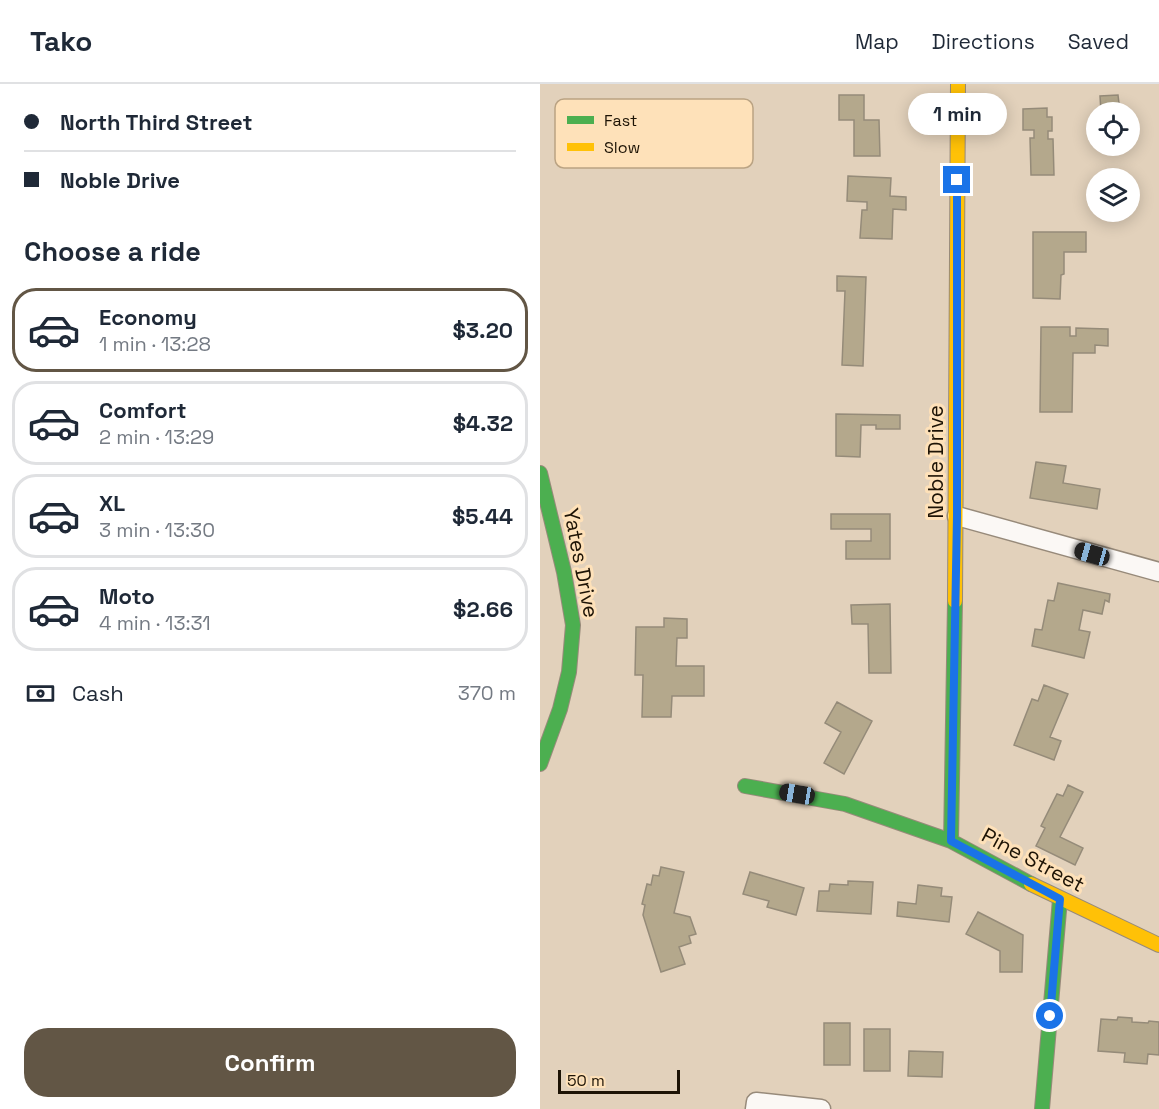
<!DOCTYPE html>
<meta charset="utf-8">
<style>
:root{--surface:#fff;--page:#f2f2f3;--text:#1f2937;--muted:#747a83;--line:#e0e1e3;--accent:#625645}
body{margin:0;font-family:"Space Grotesk",sans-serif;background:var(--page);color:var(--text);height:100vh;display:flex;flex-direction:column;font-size:22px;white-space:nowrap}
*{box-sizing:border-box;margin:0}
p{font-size:20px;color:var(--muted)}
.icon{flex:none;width:33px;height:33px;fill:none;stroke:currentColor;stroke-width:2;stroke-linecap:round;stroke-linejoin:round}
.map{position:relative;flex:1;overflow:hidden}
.side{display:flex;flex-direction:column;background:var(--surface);width:540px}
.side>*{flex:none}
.top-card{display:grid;align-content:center;height:132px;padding:0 24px;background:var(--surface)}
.fabs{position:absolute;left:546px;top:18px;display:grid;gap:12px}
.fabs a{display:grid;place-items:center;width:54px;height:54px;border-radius:50%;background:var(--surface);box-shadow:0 3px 15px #0003;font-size:30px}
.scale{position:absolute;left:18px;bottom:15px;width:122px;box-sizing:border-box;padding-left:6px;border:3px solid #1d1305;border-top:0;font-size:16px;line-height:21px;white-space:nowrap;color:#1d1305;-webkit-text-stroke:4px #fee1b9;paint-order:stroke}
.end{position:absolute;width:27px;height:27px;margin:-14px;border:8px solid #1a73e8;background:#fff;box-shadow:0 0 0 3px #fff}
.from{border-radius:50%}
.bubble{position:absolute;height:42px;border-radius:21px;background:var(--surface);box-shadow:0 3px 15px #0003;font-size:20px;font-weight:700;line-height:42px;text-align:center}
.car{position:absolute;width:18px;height:36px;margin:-18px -9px;border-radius:8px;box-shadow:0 0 4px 2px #0007;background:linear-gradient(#222 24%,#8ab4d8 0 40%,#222 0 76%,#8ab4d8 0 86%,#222 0)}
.top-card b{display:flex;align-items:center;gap:21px;height:57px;font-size:22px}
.top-card b+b{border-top:2px solid var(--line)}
.top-card i{width:15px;height:15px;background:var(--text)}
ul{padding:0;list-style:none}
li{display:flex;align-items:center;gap:18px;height:84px;margin:0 12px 9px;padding:0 12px;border:3px solid var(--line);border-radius:24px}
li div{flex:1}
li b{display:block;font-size:22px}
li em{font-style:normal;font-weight:700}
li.on{border-color:var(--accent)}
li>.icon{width:54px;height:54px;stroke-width:1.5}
h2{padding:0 24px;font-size:27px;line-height:72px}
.pay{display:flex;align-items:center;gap:15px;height:66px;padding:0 24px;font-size:22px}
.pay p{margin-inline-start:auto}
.button{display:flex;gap:12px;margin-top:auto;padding:12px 24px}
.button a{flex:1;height:69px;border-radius:24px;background:var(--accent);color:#fff;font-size:24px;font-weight:700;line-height:69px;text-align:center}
header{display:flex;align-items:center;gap:36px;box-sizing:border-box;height:84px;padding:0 30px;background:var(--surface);border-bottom:2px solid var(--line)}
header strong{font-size:28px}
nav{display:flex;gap:33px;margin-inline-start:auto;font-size:21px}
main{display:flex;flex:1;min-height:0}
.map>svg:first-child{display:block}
</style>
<header>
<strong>Tako</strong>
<nav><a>Map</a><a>Directions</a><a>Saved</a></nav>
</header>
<main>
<section class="side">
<div class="top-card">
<b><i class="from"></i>North Third Street</b>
<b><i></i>Noble Drive</b>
</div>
<h2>Choose a ride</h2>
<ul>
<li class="on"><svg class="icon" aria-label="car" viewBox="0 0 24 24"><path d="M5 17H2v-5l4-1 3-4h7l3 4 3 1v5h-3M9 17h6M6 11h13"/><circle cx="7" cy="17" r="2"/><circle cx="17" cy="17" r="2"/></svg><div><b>Economy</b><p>1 min · 13:28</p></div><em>$3.20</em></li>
<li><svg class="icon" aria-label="car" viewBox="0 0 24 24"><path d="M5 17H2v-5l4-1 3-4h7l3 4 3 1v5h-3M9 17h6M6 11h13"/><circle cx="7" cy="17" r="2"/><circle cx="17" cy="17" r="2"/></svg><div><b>Comfort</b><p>2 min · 13:29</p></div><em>$4.32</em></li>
<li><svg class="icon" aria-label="car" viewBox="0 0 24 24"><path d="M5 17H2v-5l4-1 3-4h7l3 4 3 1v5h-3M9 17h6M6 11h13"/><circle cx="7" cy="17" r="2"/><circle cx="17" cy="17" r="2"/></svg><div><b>XL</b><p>3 min · 13:30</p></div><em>$5.44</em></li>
<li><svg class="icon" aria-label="car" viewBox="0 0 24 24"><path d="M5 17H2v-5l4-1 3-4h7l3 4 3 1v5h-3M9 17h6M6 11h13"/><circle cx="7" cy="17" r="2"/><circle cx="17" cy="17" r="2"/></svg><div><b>Moto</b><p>4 min · 13:31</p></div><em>$2.66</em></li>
</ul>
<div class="pay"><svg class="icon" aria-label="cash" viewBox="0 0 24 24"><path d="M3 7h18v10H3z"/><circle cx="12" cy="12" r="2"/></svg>Cash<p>370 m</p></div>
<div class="button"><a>Confirm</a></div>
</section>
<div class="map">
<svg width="619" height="1025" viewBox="0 0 619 1025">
<rect width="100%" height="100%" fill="#e2d1bb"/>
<path fill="#b4a88c" stroke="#958b79" stroke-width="1.5" d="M299,11h25v25h15l1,36h-26v-36h-15z
M578,11l2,17h-19l-1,-16z
M507,24v9h5v14h-4v8h5l1,36h-23l-1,-37h4v-8h-11v-21z
M308,92l43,2 -1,18 16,1v13l-13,-1 -1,30 -32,-1 2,-28h5v-8l-20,-1z
M493,148h53v20h-22v22l-3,1 -1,24 -27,-1z
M297,192l29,1 -3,89 -21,-1 3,-74h-8z
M501,243h29v9h6v-8l32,1v17l-13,-1v8h-22l-1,59h-32z
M296,330l64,1v14h-24v-4h-15l-1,32 -24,-1z
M496,378l30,4 -3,17 37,6 -3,20 -67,-11z
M291,430h59v45h-44v-18h25v-12h-40z
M518,499l52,11 -1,8 -4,-2 -3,14 -19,-4 -4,20 11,2 -6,26 -52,-12 3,-17 7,1 6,-30 6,1z
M350,520l1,69h-22l-1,-49h-16l-1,-19z
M124,534l23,1v19h-10l-1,28h28v30h-32l-1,21h-29l1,-42h-8l1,-48h28z
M504,601l24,9 -18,43 11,4 -7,19 -40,-15 18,-46 6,2z
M297,618l35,19 -28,53 -20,-11 17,-31 -16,-9z
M528,701l15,7 -23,45 23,11 -8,17 -39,-19 9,-18 -4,-2 16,-32 6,2z
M121,783l23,5 -10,41 16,4 6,17 -7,2 2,7 -12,4 6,17 -24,8 -18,-57 2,-10 -3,-1 5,-20 4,1 2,-10 6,1z
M210,788l54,16 -8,27 -29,-8 2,-6 -26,-7z
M308,797l25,1 -2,32 -54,-3 2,-20h10l1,-7 18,1z
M378,801l24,3 -1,8 11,1 -3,25 -52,-6 1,-14 18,2z
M438,828l45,23 -1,37h-22v-21l-34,-17z
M578,933l14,1v4l16,1 1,-2 10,1v33l-11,-1 -1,10 -23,-2 1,-9 -27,-2 3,-32 16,1z
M284,939h26v42h-26z
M324,945h26v42h-26z
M369,967l34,1 -1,25 -34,-1z"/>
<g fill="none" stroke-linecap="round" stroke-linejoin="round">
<defs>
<path id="street" d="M417,432l202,56
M215,1025l1,-7 65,7"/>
<path id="fast" d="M0,389l24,99 9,53 -4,47 -9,37 -20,55
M205,702l100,18 106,37 80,43
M411,757l4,-240
M502,1025l18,-210"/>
<path id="slow" d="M415,517l3,-517
M491,800l128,61"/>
</defs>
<use href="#street" stroke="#978a7a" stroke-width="21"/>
<use href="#fast" stroke="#978a7a" stroke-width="16"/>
<use href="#slow" stroke="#978a7a" stroke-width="16"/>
<use href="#street" stroke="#fbf8f5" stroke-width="18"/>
<use href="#fast" stroke="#4caf50" stroke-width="14"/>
<use href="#slow" stroke="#ffc107" stroke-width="14"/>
</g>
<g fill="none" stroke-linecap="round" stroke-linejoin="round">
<path stroke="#1a73e8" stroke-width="8" d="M417,96v336l-6,325 109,58 -10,117"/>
</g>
<g text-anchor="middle" stroke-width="6" stroke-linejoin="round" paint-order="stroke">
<g font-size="21" fill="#1d1305" stroke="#fee1b9">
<text transform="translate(396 378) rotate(-90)" y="7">Noble Drive</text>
<text transform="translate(41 479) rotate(79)" y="7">Yates Drive</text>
<text transform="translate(493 776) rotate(28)" y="7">Pine Street</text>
</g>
</g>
<rect x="15" y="15" width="198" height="69" rx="9" fill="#fee1b9" stroke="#baa383" stroke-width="1.5"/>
<rect x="27" y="32" width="27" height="8" fill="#4caf50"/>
<rect x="27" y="59" width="27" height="8" fill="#ffc107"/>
<g font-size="16" fill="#1d1305">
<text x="64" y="42">Fast</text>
<text x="64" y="69">Slow</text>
</g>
</svg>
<div class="fabs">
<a><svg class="icon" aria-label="locate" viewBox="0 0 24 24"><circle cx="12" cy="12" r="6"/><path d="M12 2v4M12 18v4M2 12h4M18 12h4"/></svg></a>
<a><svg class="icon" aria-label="layers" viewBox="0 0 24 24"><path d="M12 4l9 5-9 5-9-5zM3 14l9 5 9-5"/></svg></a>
</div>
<div class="scale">50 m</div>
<i class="end from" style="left:510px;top:932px"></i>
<i class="end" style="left:417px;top:96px"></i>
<div class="bubble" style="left:368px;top:9px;width:99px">1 min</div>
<i class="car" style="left:552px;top:470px;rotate:286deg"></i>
<i class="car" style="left:257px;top:710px;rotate:279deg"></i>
</div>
</main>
